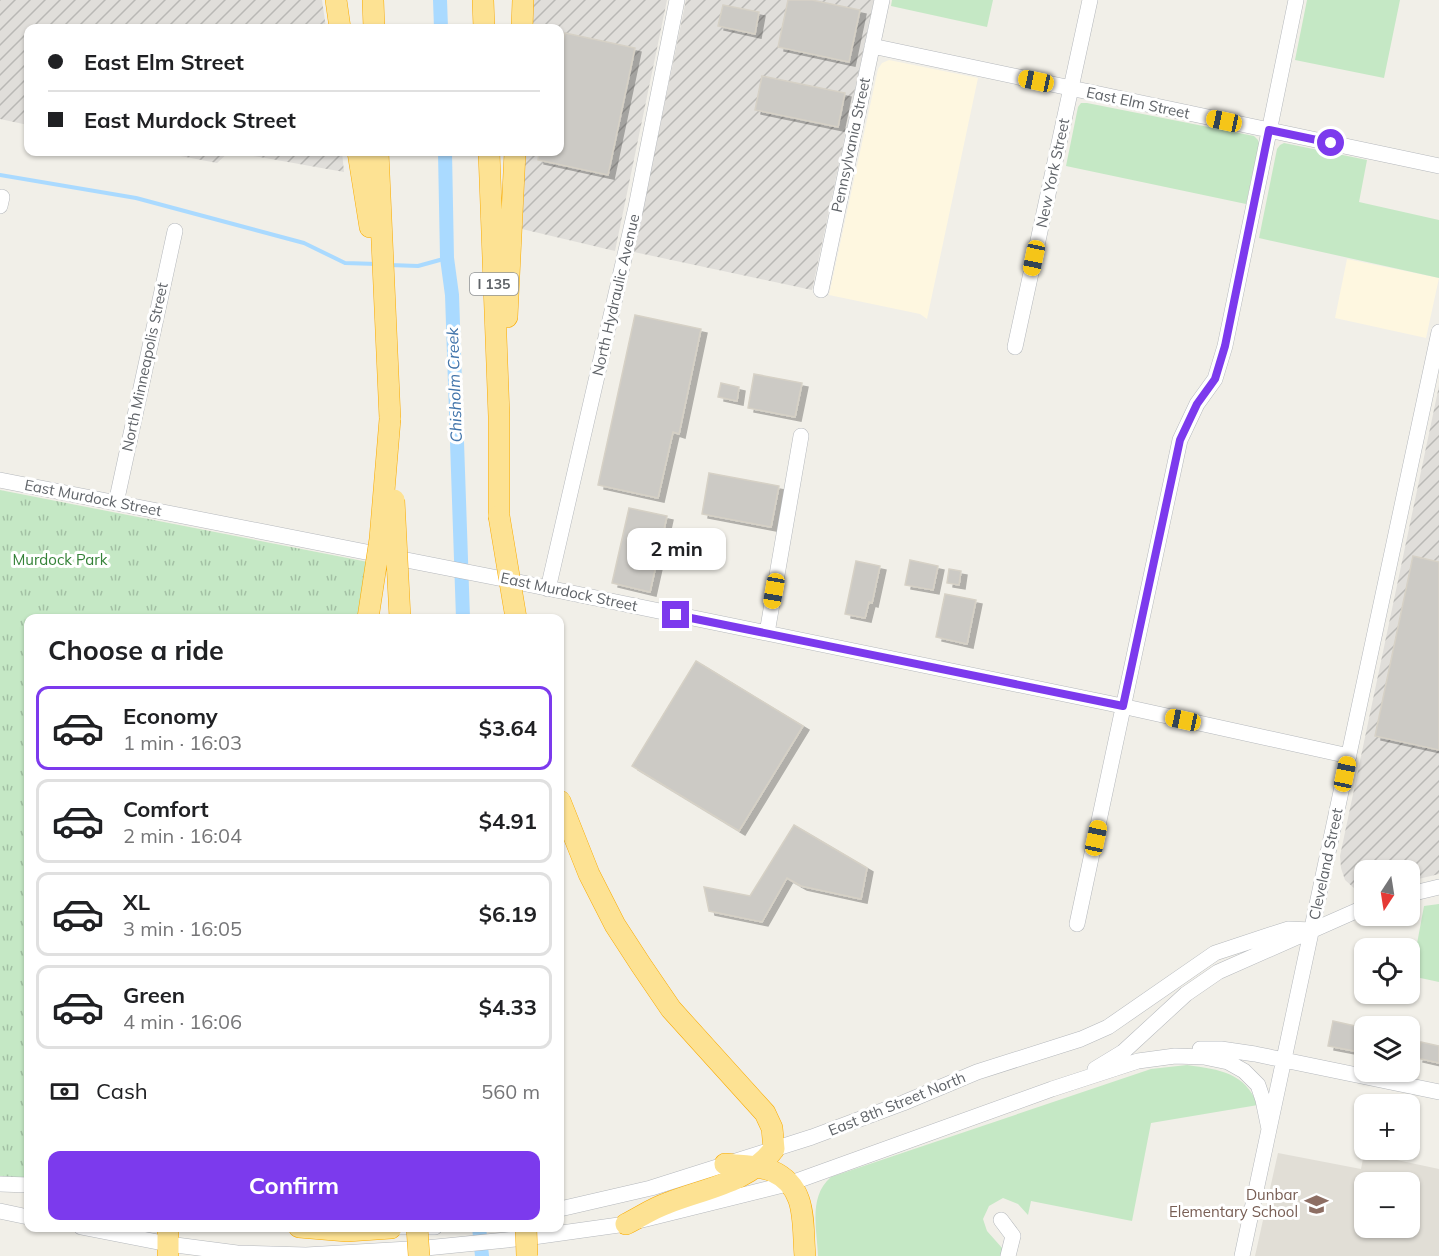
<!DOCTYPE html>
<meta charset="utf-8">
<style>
:root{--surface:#fff;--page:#f2f2f2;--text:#202124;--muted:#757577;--line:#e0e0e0;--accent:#7c3aed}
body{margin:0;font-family:Mulish,sans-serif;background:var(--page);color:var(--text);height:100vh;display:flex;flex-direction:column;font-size:22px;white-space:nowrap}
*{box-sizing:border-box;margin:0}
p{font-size:20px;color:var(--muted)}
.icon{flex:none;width:33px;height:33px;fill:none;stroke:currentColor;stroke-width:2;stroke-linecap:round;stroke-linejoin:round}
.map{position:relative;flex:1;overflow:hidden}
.drawer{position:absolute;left:24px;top:614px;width:540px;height:618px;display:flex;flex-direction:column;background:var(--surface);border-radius:12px;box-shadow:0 2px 4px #0004}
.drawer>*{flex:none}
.top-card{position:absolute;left:24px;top:24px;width:540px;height:132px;border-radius:12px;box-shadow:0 2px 4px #0004;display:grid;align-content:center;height:132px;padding:0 24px;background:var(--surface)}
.needle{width:39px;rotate:192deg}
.buttons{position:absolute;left:1354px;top:860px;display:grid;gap:12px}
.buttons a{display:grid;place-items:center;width:66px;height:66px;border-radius:12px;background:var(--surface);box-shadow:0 2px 4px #0004;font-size:30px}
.end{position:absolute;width:27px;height:27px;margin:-14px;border:8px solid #7c3aed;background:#fff;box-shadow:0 0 0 3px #fff}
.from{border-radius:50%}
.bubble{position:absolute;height:42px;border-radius:12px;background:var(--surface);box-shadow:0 2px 4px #0004;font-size:20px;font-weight:700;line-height:42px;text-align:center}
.car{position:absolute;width:18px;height:36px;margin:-18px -9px;border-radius:8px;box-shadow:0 0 4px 2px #0007;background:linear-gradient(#f5c518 24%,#345 0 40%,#f5c518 0 76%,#345 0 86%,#f5c518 0)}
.top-card b{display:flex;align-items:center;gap:21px;height:57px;font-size:22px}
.top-card b+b{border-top:2px solid var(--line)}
.top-card i{width:15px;height:15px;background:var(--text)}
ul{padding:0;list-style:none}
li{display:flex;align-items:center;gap:18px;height:84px;margin:0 12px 9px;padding:0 12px;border:3px solid var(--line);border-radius:12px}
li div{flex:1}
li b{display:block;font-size:22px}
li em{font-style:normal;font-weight:700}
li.on{border-color:var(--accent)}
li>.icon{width:54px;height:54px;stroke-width:1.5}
h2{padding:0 24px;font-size:27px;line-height:72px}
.pay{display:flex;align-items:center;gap:15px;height:66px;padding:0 24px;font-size:22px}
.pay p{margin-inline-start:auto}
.cta{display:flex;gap:12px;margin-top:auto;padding:12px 24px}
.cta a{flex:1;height:69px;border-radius:12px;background:var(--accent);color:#fff;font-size:24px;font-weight:700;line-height:69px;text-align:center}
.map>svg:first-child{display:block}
</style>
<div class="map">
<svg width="1439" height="1256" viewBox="0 0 1439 1256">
<defs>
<pattern id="industrial-furrows" width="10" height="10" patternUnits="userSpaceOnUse" patternTransform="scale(1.5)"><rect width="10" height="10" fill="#e0deda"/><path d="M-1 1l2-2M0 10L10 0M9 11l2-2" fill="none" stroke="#b9b8b5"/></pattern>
<pattern id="park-tufts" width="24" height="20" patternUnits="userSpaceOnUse" patternTransform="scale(1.5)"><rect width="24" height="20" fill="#c5e8c5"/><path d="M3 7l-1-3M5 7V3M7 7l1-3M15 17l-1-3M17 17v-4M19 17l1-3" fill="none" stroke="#a3c0a4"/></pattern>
<filter id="shadow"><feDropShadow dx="6" dy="4" stdDeviation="0" flood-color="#0004"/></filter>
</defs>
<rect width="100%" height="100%" fill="#f1efe8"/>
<path fill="#fef7e0" d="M889,60l89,18 -51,241 -7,-5 -91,-19 49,-226 4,-6z
M1347,259l92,19 -13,60 -91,-20z"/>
<path fill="url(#industrial-furrows)" d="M0,0h322l4,28h-298v97l-28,-6z
M532,0h135l-52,251 -93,-22 3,-77h35v-124h-29z
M686,0h188l-62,290 -178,-38z
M160,152h69l-12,11z
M231,152h111l2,20z
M1439,386v488l-29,7v-11h-45v22l-10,-3 -10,-9 -4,-12 -1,-12z"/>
<path fill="#e1ded6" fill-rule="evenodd" d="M1278,1153l83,16 3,-16 75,16v87h-184zM1365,1182h45v45h-45z"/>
<path fill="#c5e8c5" d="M892,0h101l-6,27 -96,-21z
M1307,0h93l-16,78 -89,-18z
M1081,103h6l167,33 4,4 1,4 -13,60 -180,-38 12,-59z
M1284,143l83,17 -8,42 80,18v58l-180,-40 18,-89 3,-4z
M1439,904v78l-28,-6 13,-70z
M1187,1065c34,5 57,7 71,40l-107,18 -19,98 -101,-20 -3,14 -10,-11 -15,-6 -14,8 -6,13 4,12 16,18 -2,7h-183c-1,-27 -10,-59 13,-79l320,-108z"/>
<path fill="url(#park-tufts)" d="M0,490l368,72 -7,56h-333v563l-28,-1z"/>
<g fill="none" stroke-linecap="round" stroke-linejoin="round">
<path stroke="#aadaff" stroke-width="4" d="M0,175l136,23 168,45 41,20 32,1
M390,265l28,1 29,-8"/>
<path stroke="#aadaff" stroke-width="14" d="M440,0l1,28
M445,152l2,106 5,37 11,323
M479,1227l3,29"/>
</g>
<path fill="#cccac5" stroke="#d6d1c6" stroke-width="1.5" filter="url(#shadow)" d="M788,0h24l48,10 -11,52 -71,-15z
M723,5l36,7 -4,22 -37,-8z
M565,33l70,15 -27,127 -70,-15 1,-8h21v-95z
M762,76l83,17 -7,34 -83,-17z
M635,315l66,14 -22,105 -6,-2 -15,66 -60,-13z
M754,374l48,9 -7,34 -47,-9z
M721,383l18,4 -2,14 -19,-4z
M709,473l70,13 -8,41 -69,-13z
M629,508l38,8 -17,76 -38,-9z
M1413,556l26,6v188l-64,-14z
M910,560l28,6 -5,24 -28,-5z
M856,561l24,5 -8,37 -3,-1 -4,16 -20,-4z
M949,569l12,2 -2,14 -12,-2z
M945,594l31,6 -9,44 -31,-7z
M696,661l107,65 -64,105 -107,-65z
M794,825l73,43 -6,31 -60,-13 -14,-8 -25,44 -53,-11 -5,-24 46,9z
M1333,1021l32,7v25l-37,-7z
M1421,1042l18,4v17l-22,-5z"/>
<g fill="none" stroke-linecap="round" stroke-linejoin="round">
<defs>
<path id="minor" d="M872,46l567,120
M0,206l2,-9
M821,290l61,-290
M1015,347l75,-347
M0,480l503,99 605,124 241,53
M116,503l59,-272
M548,589l88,-382 41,-207
M767,633l34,-197
M1410,894l29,-7
M1077,924l103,-484 17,-36 18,-25 10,-33 71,-346
M1200,1049h21l34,5 184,38
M1095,1069l28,-17 63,-58 32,-22 147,-65
M0,1184l28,1
M560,1209l91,-21 161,-51 91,-34 74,-31 104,-33 27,-12 107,-74 73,-24 24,1
M0,1211l28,6
M1001,1220l12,16 -5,20
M81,1227l87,17 69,9 69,2 120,-7 100,-10 100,-14 165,-41 261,-94 86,-28 37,-5 29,1 24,5 16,9 14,14 5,15 6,29
M385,1227h50
M1242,1256l197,-924"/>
<path id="highway" d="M336,0l4,28
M373,0l1,28
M483,0l1,28
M522,28l1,-28
M358,152l12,75
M378,152l12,267
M489,152l10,264v100
M507,317l8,-165
M560,801l29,73 26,51 26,40 30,44 94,104 7,15 2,21c-26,34 -68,39 -106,54 -15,5 -28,14 -42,21
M725,1164c15,2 33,1 47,7 36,16 30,52 33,85
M299,1227l48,4 44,-3
M168,1256v-29"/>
</defs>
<use href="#minor" stroke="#b5b8bc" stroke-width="16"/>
<use href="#highway" stroke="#f9ab00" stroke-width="22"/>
<use href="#minor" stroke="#fff" stroke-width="15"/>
<use href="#highway" stroke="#fde293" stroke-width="21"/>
<defs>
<path id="highway-bridge" d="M394,500l6,118
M499,516l17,102
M368,618l12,-79 10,-120
M417,1227l2,29
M526,1227l1,29"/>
</defs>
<use href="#highway-bridge" stroke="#f9ab00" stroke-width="22" stroke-linecap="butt"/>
<use href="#highway-bridge" stroke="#fde293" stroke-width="21"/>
</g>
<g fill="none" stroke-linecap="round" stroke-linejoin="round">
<path stroke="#7c3aed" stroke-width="8" d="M676,615l447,91 57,-266 17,-36 18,-25 10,-33 44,-216 62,13"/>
</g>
<defs>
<symbol id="school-bare" viewBox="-9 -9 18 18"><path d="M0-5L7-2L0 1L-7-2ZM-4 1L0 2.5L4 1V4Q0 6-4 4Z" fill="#8d6e63" stroke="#fff" stroke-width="2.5" paint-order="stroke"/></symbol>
</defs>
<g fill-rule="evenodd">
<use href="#school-bare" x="1300" y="1188" width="33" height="33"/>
</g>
<g text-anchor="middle" stroke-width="6" stroke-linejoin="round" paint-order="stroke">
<rect fill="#fff" stroke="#8f9295" stroke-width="1.5" x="470" y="273" width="48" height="22" rx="4.5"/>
<g font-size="14" font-weight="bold" fill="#5f6368">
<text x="494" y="289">I 135</text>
</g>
<g font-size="15" fill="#5f6368" stroke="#fff">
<text transform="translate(1138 103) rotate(12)" y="5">East Elm Street</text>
<text transform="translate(851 145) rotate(-78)" y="5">Pennsylvania Street</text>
<text transform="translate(1053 173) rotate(-78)" y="5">New York Street</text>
<text transform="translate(616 295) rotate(-77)" y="5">North Hydraulic Avenue</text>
<text transform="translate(145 367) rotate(-78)" y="5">North Minneapolis Street</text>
<text transform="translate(93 498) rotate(11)" y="5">East Murdock Street</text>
<text transform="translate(569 592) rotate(12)" y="5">East Murdock Street</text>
<text transform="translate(1326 864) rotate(-78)" y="5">Cleveland Street</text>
<text transform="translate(897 1104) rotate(-22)" y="5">East 8th Street North</text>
</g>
<g font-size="15" fill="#348238" stroke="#fff">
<text x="60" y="565">Murdock Park</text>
</g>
<g font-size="15" fill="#785e54" stroke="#fff" text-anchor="end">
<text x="1298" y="1200">Dunbar<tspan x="1298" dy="17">Elementary School</tspan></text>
</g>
<g font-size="16" font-style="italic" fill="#4174aa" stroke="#fff">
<text transform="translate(454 385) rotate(-92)" y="6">Chisholm Creek</text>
</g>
</g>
</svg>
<div class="buttons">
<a><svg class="needle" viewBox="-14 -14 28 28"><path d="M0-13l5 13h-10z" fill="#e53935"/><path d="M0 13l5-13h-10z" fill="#757577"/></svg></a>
<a><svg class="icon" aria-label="locate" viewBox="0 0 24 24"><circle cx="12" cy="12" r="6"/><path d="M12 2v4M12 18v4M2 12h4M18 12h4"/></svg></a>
<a><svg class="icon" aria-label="layers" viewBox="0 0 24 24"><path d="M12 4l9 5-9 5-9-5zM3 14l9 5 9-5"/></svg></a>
<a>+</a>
<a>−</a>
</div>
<i class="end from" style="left:1331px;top:143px"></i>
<i class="end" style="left:676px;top:615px"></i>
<div class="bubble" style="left:627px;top:528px;width:99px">2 min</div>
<i class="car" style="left:1036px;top:81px;rotate:282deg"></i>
<i class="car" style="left:1224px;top:121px;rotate:282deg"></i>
<i class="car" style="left:1034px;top:258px;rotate:192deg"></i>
<i class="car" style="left:774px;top:591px;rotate:190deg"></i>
<i class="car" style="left:1183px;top:720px;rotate:282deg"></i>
<i class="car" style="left:1345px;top:774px;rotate:12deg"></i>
<i class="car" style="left:1096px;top:838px;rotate:12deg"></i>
<div class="top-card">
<b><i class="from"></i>East Elm Street</b>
<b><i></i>East Murdock Street</b>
</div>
<section class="drawer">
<h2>Choose a ride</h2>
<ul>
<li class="on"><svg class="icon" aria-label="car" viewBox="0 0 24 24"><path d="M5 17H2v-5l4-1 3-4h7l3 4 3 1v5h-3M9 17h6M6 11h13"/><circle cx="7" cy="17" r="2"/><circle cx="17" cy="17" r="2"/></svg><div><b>Economy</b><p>1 min · 16:03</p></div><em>$3.64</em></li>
<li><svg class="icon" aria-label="car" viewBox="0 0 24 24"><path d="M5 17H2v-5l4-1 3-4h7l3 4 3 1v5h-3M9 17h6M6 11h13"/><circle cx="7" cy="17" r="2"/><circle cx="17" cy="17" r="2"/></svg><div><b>Comfort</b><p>2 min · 16:04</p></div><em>$4.91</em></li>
<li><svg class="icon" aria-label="car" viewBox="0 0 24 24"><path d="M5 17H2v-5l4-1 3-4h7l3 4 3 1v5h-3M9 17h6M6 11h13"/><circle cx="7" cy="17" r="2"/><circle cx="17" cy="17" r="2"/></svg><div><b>XL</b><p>3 min · 16:05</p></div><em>$6.19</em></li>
<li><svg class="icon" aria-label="car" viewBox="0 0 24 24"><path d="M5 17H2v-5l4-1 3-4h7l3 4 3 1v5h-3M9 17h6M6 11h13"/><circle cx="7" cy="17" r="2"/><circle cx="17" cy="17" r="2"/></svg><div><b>Green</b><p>4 min · 16:06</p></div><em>$4.33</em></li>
</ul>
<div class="pay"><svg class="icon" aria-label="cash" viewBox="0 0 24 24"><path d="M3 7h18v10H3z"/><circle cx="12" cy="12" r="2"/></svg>Cash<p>560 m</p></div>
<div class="cta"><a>Confirm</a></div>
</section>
</div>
